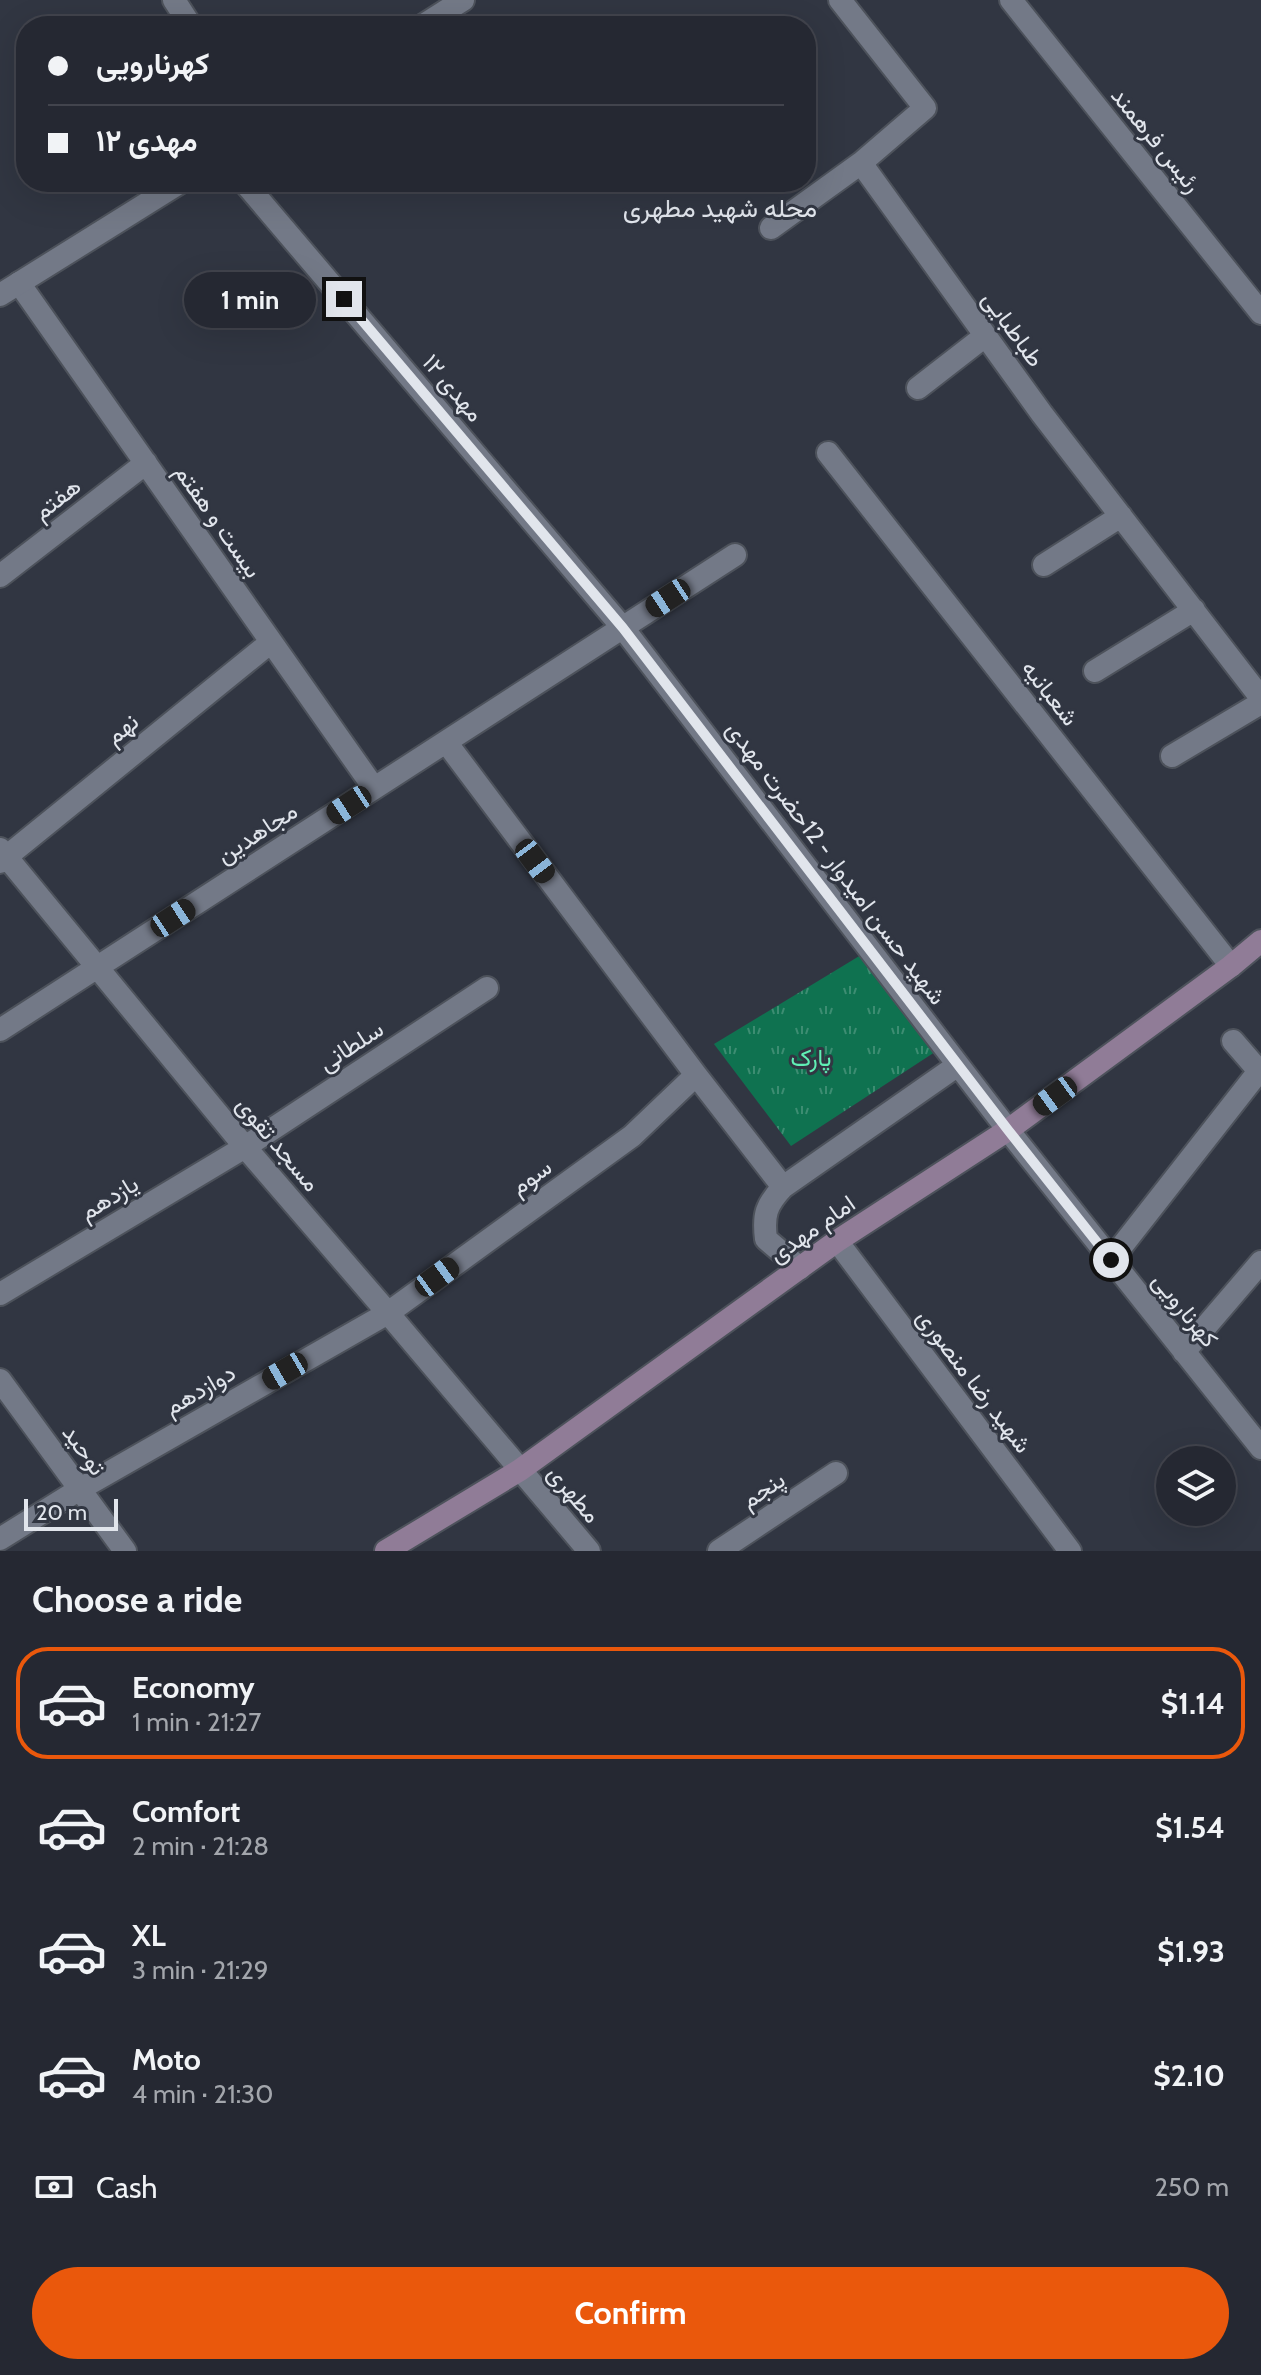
<!DOCTYPE html>
<meta charset="utf-8">
<style>
:root{--surface:#252832;--page:#31343e;--text:#f1f3f6;--muted:#a3a6ac;--line:#42444d;--accent:#ea580c}
body{margin:0;font-family:Cabin,Vazirmatn,sans-serif;background:var(--page);color:var(--text);height:100vh;display:flex;flex-direction:column;font-size:30px;white-space:nowrap}
*{box-sizing:border-box;margin:0}
p{font-size:26px;color:var(--muted)}
.icon{flex:none;width:44px;height:44px;fill:none;stroke:currentColor;stroke-width:2;stroke-linecap:round;stroke-linejoin:round}
.map{position:relative;height:1551px;overflow:hidden}
.details{display:flex;flex-direction:column;background:var(--surface);flex:1}
.details>*{flex:none}
.hud{position:absolute;left:16px;top:16px;width:800px;height:176px;border-radius:32px;box-shadow:0 8px 32px #0002,0 0 0 2px var(--line);display:grid;align-content:center;height:176px;padding:0 32px;background:var(--surface)}
.controls{position:absolute;left:1156px;top:1446px;display:grid;gap:16px}
.controls a{display:grid;place-items:center;width:80px;height:80px;border-radius:50%;background:var(--surface);box-shadow:0 8px 32px #0002,0 0 0 2px var(--line);font-size:40px}
.scale{position:absolute;left:24px;bottom:20px;width:94px;box-sizing:border-box;padding-left:8px;border:4px solid #e1e5ec;border-top:0;font-size:22px;line-height:28px;white-space:nowrap;color:#e1e5ec;-webkit-text-stroke:6px #313642;paint-order:stroke}
.end{position:absolute;width:36px;height:36px;margin:-18px;border:10px solid #e1e5ec;background:#111;box-shadow:0 0 0 4px #111}
.from{border-radius:50%}
.bubble{position:absolute;height:56px;border-radius:28px;background:var(--surface);box-shadow:0 8px 32px #0002,0 0 0 2px var(--line);font-size:26px;font-weight:700;line-height:56px;text-align:center}
.car{position:absolute;width:24px;height:48px;margin:-24px -12px;border-radius:10px;box-shadow:0 0 6px 2px #0007;background:linear-gradient(#222 24%,#8ab4d8 0 40%,#222 0 76%,#8ab4d8 0 86%,#222 0)}
.hud b{display:flex;align-items:center;gap:28px;height:76px;font-size:30px}
.hud b+b{border-top:2px solid var(--line)}
.hud i{width:20px;height:20px;background:var(--text)}
ul{padding:0;list-style:none}
li{display:flex;align-items:center;gap:24px;height:112px;margin:0 16px 12px;padding:0 16px;border:4px solid transparent;border-radius:32px}
li div{flex:1}
li b{display:block;font-size:30px}
li em{font-style:normal;font-weight:700}
li.current{border-color:var(--accent)}
li>.icon{width:72px;height:72px;stroke-width:1.5}
h2{padding:0 32px;font-size:36px;line-height:96px}
.pay{display:flex;align-items:center;gap:20px;height:88px;padding:0 32px;font-size:30px}
.pay p{margin-inline-start:auto}
.primary-button{display:flex;gap:16px;margin-top:auto;padding:16px 32px}
.primary-button a{flex:1;height:92px;border-radius:48px;background:var(--accent);color:#fff;font-size:32px;font-weight:700;line-height:92px;text-align:center}
.map>svg:first-child{display:block}
</style>
<div class="map">
<svg width="1261" height="1551" viewBox="0 0 1261 1551">
<defs>
<pattern id="park-tufts" width="24" height="20" patternUnits="userSpaceOnUse" patternTransform="scale(2)"><rect width="24" height="20" fill="#0f7250"/><path d="M3 7l-1-3M5 7V3M7 7l1-3M15 17l-1-3M17 17v-4M19 17l1-3" fill="none" stroke="#3d8d72"/></pattern>
</defs>
<rect width="100%" height="100%" fill="#313642"/>
<path fill="url(#park-tufts)" d="M861,955l77,95 -147,96 -77,-102z"/>
<g fill="none" stroke-linecap="round" stroke-linejoin="round">
<defs>
<path id="minor" d="M174,0l17,26
M840,0l85,108 -64,55 181,251 219,284
M1011,0l250,313
M244,182l379,446 385,502 253,318
M771,228l90,-65
M19,283l355,505
M918,388l67,-52
M828,453l403,513
M1044,565l77,-49
M0,576l146,-113
M1095,671l99,-61
M446,742l250,333 87,112
M1172,756l89,-53
M0,849l245,298 143,166 201,238
M0,862l271,-220
M0,1030l735,-475
M837,1241l233,310
M1111,1260l148,-189 -26,-30
M800,1268l-34,-29c-3,-24 0,-34 17,-52l175,-122
M0,1294l245,-147 242,-159
M1184,1352l77,-90
M0,1380l125,171
M0,1539l80,-50 308,-176 244,-177 64,-61
M719,1551l117,-78"/>
<path id="tertiary" d="M422,26l41,-26
M0,295l181,-113"/>
<path id="secondary" d="M386,1551l134,-81 317,-229 171,-111 223,-164 30,-25"/>
</defs>
<use href="#minor" stroke="#4d525b" stroke-width="26"/>
<use href="#tertiary" stroke="#4d525b" stroke-width="26"/>
<use href="#secondary" stroke="#4d525b" stroke-width="26"/>
<use href="#minor" stroke="#737987" stroke-width="22"/>
<use href="#tertiary" stroke="#737987" stroke-width="22"/>
<use href="#secondary" stroke="#907c97" stroke-width="22"/>
</g>
<g fill="none" stroke-linecap="round" stroke-linejoin="round">
<path stroke="#e1e5ec" stroke-width="10" d="M344,299l279,329 385,502 103,130"/>
</g>
<g text-anchor="middle" stroke-width="6" stroke-linejoin="round" paint-order="stroke">
<g font-size="24" fill="#e1e5ec" stroke="#313642">
<text transform="translate(1156 140) rotate(51)" y="8">رئیس فرهمند</text>
<text transform="translate(1013 329) rotate(54)" y="8">طباطبایی</text>
<text transform="translate(453 388) rotate(50)" y="8">مهدی ۱۲</text>
<text transform="translate(57 499) rotate(-38)" y="8">هفتم</text>
<text transform="translate(218 521) rotate(55)" y="8">بیست و هفتم</text>
<text transform="translate(1050 693) rotate(52)" y="8">شعبانیه</text>
<text transform="translate(122 729) rotate(-39)" y="8">نهم</text>
<text transform="translate(257 833) rotate(-33)" y="8">مجاهدین</text>
<text transform="translate(836 863) rotate(53)" y="8">شهید حسن امیدوار - 12حضرت مهدی</text>
<text transform="translate(351 1046) rotate(-33)" y="8">سلطانی</text>
<text transform="translate(278 1144) rotate(50)" y="8">مسجد تقوی</text>
<text transform="translate(531 1177) rotate(-36)" y="8">سوم</text>
<text transform="translate(109 1198) rotate(-31)" y="8">یازدهم</text>
<text transform="translate(812 1229) rotate(-35)" y="8">امام مهدی</text>
<text transform="translate(1185 1310) rotate(51)" y="8">کهرنارویی</text>
<text transform="translate(974 1381) rotate(53)" y="8">شهید رضا منصوری</text>
<text transform="translate(200 1390) rotate(-30)" y="8">دوازدهم</text>
<text transform="translate(84 1450) rotate(54)" y="8">توحید</text>
<text transform="translate(763 1490) rotate(-34)" y="8">پنجم</text>
<text transform="translate(574 1494) rotate(50)" y="8">مطهری</text>
</g>
<g font-size="24" fill="#60f0b5" stroke="#313642">
<text x="811" y="1066">پارک</text>
</g>
<g font-size="26" fill="#e1e5ec" stroke="#313642">
<text x="720" y="217">محله شهید مطهری</text>
</g>
</g>
</svg>
<div class="controls">
<a><svg class="icon" aria-label="layers" viewBox="0 0 24 24"><path d="M12 4l9 5-9 5-9-5zM3 14l9 5 9-5"/></svg></a>
</div>
<div class="scale">20 m</div>
<i class="end from" style="left:1111px;top:1260px"></i>
<i class="end" style="left:344px;top:299px"></i>
<div class="bubble" style="left:184px;top:272px;width:132px">1 min</div>
<i class="car" style="left:668px;top:598px;rotate:237deg"></i>
<i class="car" style="left:349px;top:805px;rotate:237deg"></i>
<i class="car" style="left:535px;top:861px;rotate:143deg"></i>
<i class="car" style="left:173px;top:918px;rotate:57deg"></i>
<i class="car" style="left:1055px;top:1096px;rotate:234deg"></i>
<i class="car" style="left:437px;top:1277px;rotate:54deg"></i>
<i class="car" style="left:285px;top:1371px;rotate:240deg"></i>
<div class="hud">
<b><i class="from"></i>کهرنارویی</b>
<b><i></i>مهدی ۱۲</b>
</div>
</div>
<section class="details">
<h2>Choose a ride</h2>
<ul>
<li class="current"><svg class="icon" aria-label="car" viewBox="0 0 24 24"><path d="M5 17H2v-5l4-1 3-4h7l3 4 3 1v5h-3M9 17h6M6 11h13"/><circle cx="7" cy="17" r="2"/><circle cx="17" cy="17" r="2"/></svg><div><b>Economy</b><p>1 min · 21:27</p></div><em>$1.14</em></li>
<li><svg class="icon" aria-label="car" viewBox="0 0 24 24"><path d="M5 17H2v-5l4-1 3-4h7l3 4 3 1v5h-3M9 17h6M6 11h13"/><circle cx="7" cy="17" r="2"/><circle cx="17" cy="17" r="2"/></svg><div><b>Comfort</b><p>2 min · 21:28</p></div><em>$1.54</em></li>
<li><svg class="icon" aria-label="car" viewBox="0 0 24 24"><path d="M5 17H2v-5l4-1 3-4h7l3 4 3 1v5h-3M9 17h6M6 11h13"/><circle cx="7" cy="17" r="2"/><circle cx="17" cy="17" r="2"/></svg><div><b>XL</b><p>3 min · 21:29</p></div><em>$1.93</em></li>
<li><svg class="icon" aria-label="car" viewBox="0 0 24 24"><path d="M5 17H2v-5l4-1 3-4h7l3 4 3 1v5h-3M9 17h6M6 11h13"/><circle cx="7" cy="17" r="2"/><circle cx="17" cy="17" r="2"/></svg><div><b>Moto</b><p>4 min · 21:30</p></div><em>$2.10</em></li>
</ul>
<div class="pay"><svg class="icon" aria-label="cash" viewBox="0 0 24 24"><path d="M3 7h18v10H3z"/><circle cx="12" cy="12" r="2"/></svg>Cash<p>250 m</p></div>
<div class="primary-button"><a>Confirm</a></div>
</section>
